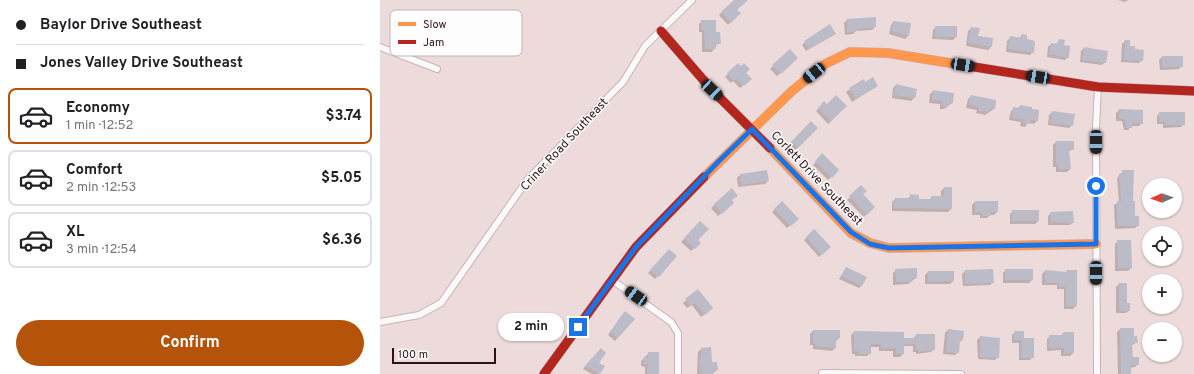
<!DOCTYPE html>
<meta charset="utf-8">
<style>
:root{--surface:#fff;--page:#f6f6f6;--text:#202124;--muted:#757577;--line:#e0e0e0;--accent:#b45309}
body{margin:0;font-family:Overpass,sans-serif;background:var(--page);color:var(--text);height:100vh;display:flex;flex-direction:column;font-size:15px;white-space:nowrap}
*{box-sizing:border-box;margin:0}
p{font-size:13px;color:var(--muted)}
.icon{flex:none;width:22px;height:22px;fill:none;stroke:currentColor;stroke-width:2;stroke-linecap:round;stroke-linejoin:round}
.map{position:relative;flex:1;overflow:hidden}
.panel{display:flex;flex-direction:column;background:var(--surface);width:380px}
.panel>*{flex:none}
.banner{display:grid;align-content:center;height:88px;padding:0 16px;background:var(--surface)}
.needle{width:26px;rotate:268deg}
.buttons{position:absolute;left:762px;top:178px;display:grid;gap:8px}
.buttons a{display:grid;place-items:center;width:40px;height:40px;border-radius:50%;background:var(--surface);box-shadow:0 1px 3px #0004;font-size:20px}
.scale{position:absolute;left:12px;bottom:10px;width:104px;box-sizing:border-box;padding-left:4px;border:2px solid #301215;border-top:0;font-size:11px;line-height:14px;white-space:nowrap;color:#301215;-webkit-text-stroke:3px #fdfdfd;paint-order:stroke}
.end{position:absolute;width:18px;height:18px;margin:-9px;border:5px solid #1a73e8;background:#fff;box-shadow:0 0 0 2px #fff}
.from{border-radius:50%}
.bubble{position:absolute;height:28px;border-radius:14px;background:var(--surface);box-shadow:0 1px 3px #0004;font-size:13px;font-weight:700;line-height:28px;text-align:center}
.car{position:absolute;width:12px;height:24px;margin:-12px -6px;border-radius:5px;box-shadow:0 0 3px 1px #0007;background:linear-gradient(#222 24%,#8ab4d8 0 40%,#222 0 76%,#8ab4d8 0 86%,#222 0)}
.banner b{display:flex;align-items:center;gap:14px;height:38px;font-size:15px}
.banner b+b{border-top:1px solid var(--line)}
.banner i{width:10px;height:10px;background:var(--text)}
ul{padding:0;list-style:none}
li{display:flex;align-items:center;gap:12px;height:56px;margin:0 8px 6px;padding:0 8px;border:2px solid var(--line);border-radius:8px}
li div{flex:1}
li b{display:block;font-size:15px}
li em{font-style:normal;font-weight:700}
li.on{border-color:var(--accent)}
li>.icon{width:36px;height:36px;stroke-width:1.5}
.primary-button{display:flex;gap:8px;margin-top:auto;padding:8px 16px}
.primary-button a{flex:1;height:46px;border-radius:24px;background:var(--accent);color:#fff;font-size:16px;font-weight:700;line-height:46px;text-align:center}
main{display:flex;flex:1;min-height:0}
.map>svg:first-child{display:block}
</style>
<main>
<section class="panel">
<div class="banner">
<b><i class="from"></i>Baylor Drive Southeast</b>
<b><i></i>Jones Valley Drive Southeast</b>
</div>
<ul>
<li class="on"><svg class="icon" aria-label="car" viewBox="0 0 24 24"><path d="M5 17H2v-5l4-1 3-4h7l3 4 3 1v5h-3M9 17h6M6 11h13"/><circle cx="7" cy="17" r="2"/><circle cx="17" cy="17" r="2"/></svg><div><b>Economy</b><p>1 min · 12:52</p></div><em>$3.74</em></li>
<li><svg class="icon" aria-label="car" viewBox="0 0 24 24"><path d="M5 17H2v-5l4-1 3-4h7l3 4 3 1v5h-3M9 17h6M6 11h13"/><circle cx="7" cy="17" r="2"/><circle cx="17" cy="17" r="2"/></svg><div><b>Comfort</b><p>2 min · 12:53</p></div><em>$5.05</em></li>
<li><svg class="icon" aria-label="car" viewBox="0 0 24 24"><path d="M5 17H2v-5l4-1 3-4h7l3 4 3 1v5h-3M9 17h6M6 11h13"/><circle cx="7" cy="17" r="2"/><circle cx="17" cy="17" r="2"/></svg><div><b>XL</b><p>3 min · 12:54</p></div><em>$6.36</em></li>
</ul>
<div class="primary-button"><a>Confirm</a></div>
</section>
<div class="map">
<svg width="814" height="374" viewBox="0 0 814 374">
<rect width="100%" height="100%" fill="#eddadb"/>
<path fill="#0003" d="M356,0h9l-9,10 3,3 -11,12 -9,-10z
M738,0h10l-3,2z
M495,18v9l-3,3 -16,1 -3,3 -8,1 -1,-12 3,-3z
M322,21l13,12 5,10 -5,3 -3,6h-10v-20h-3v-8z
M514,22l14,14 -3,3 -16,-5 2,-9z
M556,27l20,10 -3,3 -21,-1 1,-9z
M591,28l6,8 15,3 -1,8 -3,3 -22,-4 2,-15z
M455,34l-29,17 -4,-6 3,-3z
M642,35l11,17 -3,3 -24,-3 1,-11 3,-3h9z
M679,40l9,17 -3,3 -18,-3 1,-10 3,-3 5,1z
M745,41l17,19 -3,3 -18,-1 1,-18z
M704,48l21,14 -3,3 -22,-3 1,-11z
M410,51l7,7 -20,18 -7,-7z
M782,57l20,9 -3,3 -19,1 -1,-10z
M358,64l12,15 -10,9 -7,-7 -2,2 -6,-6z
M483,80l2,3 12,3 -25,16 -6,-10z
M516,85l18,13 -3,3 -19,-3 1,-10z
M553,91l19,12 -8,6h-4v-5l-11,-1 1,-9z
M591,96l24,5 -1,8 -9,6 -9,-2 1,-3 -11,-2 2,-9z
M444,103l3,3h19l-18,18 -12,-13z
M640,106l17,15 -3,3 -6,-1 -3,4 -5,-1 1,-4 -12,-2 2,-9 3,-3h4z
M739,110l23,13 -3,3h-8l-3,4h-4l-2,-9h-6v-8z
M672,112l20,13 -3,3 -21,-3 1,-10z
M780,113l24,11 -3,3 -18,1v-4h-6v-8z
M431,122l5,6 -21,22 -6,-5z
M676,142l17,7 -5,3 2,17 -3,3h-11v-5h-3v-22z
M442,155l16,15 -10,10 -15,-15z
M386,171l2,10 -3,3 -27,3 -1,-9 3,-3z
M743,171l9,31 2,15 4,8 -3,3 -20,1 -1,-24 5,-3 -2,-24z
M481,186v8l13,13 -10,10 -17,-17z
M564,188l7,21 -3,3 -56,-1v-9l3,-3 13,-1 3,-3 7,5h11l3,-3h9v-6z
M352,190l-2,16 -12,10 -7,-8z
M595,202l22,10 -3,3h-4l-3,3h-7v-3h-8v-10z
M402,203l15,16 -10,9 -15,-16z
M633,211l25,10 -3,3h-25v-10z
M671,213l22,9 -3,3h-22v-9z
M320,222l-3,18 3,3 -9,8 -10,-9z
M434,231l15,16 -10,10 -15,-17z
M738,241l13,27 -3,3h-13v-27z
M286,253l10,3 -21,23 -7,-6z
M466,268l16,17 -3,3 -20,-9z
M516,270l20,8 -8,6 -15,1v-12z
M626,270l26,10 -3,3h-26v-10z
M585,271l28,11 -3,3 -27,1 -1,-12z
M665,271l20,2 2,-2 9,35 -3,3h-9v-20h-7v-4h-15v-11z
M548,272l25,9 -3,3h-25v-9z
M739,284l10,26 -3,3h-10v-26z
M317,291l12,20 -8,6 -9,-12 -5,3 -4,-5z
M242,315l11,4 -18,22 -7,-6z
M740,329h13v8l4,5 -6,4 1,12 6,6 -3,3 -5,1v6h-12l-1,-42z
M568,330l14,10 -3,3 -1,9 -3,3 -12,-1 2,-21z
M433,331l26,7 -3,3 -1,7 -3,3 -19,-2v-4h-3v-11z
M474,332l49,7h10l3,-4 18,14 -3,3 -15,2v-2h-3v-6h-10v8l-3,3h-7v-6h-14v-4h-9v6l-3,3h-12v-2h-3l-1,-19z
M635,332l8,7 10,18 -3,3h-11v-17h-7v-8z
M684,333l9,20 -3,3h-9v-6l-14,1v-12l3,-3h10z
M600,337l18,20 -3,3 -17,-1 -1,-19z
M321,349l16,21 -5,4h-15l1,-22z
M269,353l9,21h-13v-7l-4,-1v-5z
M212,358l11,9 -5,7h-6l-9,-5z"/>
<path fill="#bcbcc8" d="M354,0h14l-11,10 4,3 -10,10 -10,-11z
M496,17v10l-19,2v2l-10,1v-13z
M321,20h15v12h4l1,12h-5v5h-11l-1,-19h-3z
M513,21l18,2 -2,13 -17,-5z
M450,24l6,10 -27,15 -5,-8z
M555,26h22v11h-22z
M591,27l9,1 -2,8 15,2 -1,9 -24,-4z
M642,34l5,1v4l8,2 -1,12 -26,-4 2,-13 11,2z
M679,39l6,1 -1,5 6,1 -1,12 -20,-4 2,-11 7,1z
M745,40h5v6h5v3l9,1 -1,11 -19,-1z
M704,47l24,4 -2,12 -24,-3z
M410,49l8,9 -17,16 -9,-9z
M782,56h21v11h-21z
M358,63l3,3 3,-3 6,6 -4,4 6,6 -8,7 -7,-7 -3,2 -7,-8z
M493,77l5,9 -22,13 -7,-11 15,-9 1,3z
M516,84l21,5 -2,9 -21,-3z
M553,90l21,3 -1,10h-4l-1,4 -6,-1 1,-5 -11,-1z
M456,95l11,11 -16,15 -13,-13 6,-7 3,3z
M591,95l25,5 -1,9 -5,-1 -1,4 -10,-1v-4l-10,-2z
M640,105l12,2v2l7,1 -1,11 -8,-1 -1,4 -6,-1v-4l-11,-1 1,-11 7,1z
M739,109l24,1v14l-11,-1v5h-6l-1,-9 -6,-1z
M672,111l23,3 -2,12 -23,-3z
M779,112h26v13h-20v-3h-6z
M431,121l7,7 -20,20 -7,-6z
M676,141h18v9l-5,-1 2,20h-13v-5h-2z
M442,153l17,17 -7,8 -17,-17z
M387,170l2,11 -28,4 -1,-11z
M742,170h12l-1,31h2v15h4v10h-22v-25h4l-2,-27h3z
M481,185l6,6 -4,3 12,13 -8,8 -18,-19z
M564,187h8v22l-58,-1 1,-10h15v-4l9,1v4h12v-3h13z
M352,188l6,8 -6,4 2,3 -12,11 -8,-10z
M402,201l17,18 -8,7 -17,-17z
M595,201h23v11h-7v4h-9v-4h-7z
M632,210h27v11h-27z
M693,211l1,12 -23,-1 -1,-10z
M320,221l9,8 -11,11 3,3 -6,6 -11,-11z
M434,229l17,18 -9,8 -16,-18z
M737,240h14l1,28h-14z
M289,249l8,7 -18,21 -9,-7z
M466,267l21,10 -5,9 -21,-10z
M537,268v10h-5v4h-16l-1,-13z
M613,269l1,14 -29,1v-14z
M625,269h28v11h-28z
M665,270l22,2v-2h10v36h-11v-19h-7v-4h-14z
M548,271h26v10l-26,1z
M739,283h8v20h3v8h-11z
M318,289l15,19 -8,7 -10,-12 -4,3 -6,-7z
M245,311l10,8 -17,19 -8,-6z
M740,328h14v8h3l1,7h-6l1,14h6v8h-8v9h-10z
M568,329l16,2 -1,9h-3l-1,13 -13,-1z
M433,330h27v8h-4v10l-21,-2v-3h-2z
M474,331l50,1v6h12v-4h19v16l-17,2v-3h-2v-5h-12v10h-8v-6h-15v-4h-10v10h-13v-3l-4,1z
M634,331h10v7h10v20h-13l1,-18h-8z
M683,332h11v21l-10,1v-6h-15v-13h14z
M600,336l20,2 -1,20 -19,-1z
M331,347l1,15h5l1,8h-5v4h-11v-3h-2l-1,-12h2v-11z
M221,348l5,5 -7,10 6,3 -5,8 -15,-8z
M268,352h11v22h-12l1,-10h-5l1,-7 4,1z"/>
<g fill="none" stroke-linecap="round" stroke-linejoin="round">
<defs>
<path id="street" d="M0,47l57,22
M232,280l59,42 7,11v41
M0,322l39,-7 22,-12 87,-124 95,-97 22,-36 47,-46
M442,373l139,1
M717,374l-1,-247 2,-40"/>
<path id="slow" d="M390,148l81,85 19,10 19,5 207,-4
M324,177l88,-86 33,-27 25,-12 38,1 68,11"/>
<path id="jam" d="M281,31l51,59 58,58
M576,64l142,23 96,4
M164,374l92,-127 68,-70"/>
</defs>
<use href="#street" stroke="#c9b2b3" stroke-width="8"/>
<use href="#slow" stroke="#c9b2b3" stroke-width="10"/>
<use href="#jam" stroke="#c9b2b3" stroke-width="10"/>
<use href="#street" stroke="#fcf9fa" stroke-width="6"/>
<use href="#slow" stroke="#ff974d" stroke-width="9"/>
<use href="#jam" stroke="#b3261e" stroke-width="9"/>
</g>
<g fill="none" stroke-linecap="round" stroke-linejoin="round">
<path stroke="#1a73e8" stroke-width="5" d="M198,327l58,-80 82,-85 34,-33 99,103 19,12 19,4 207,-4v-58"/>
</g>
<g text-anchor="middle" stroke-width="3" stroke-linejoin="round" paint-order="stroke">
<g font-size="12" fill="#301215" stroke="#fdfdfd">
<text transform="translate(184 144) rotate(-47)" y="4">Criner Road Southeast</text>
<text transform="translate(437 178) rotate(46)" y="4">Corlett Drive Southeast</text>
</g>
</g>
<rect x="10" y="10" width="132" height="46" rx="6" fill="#fdfdfd" stroke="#c0b6b7" stroke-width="1"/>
<rect x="18" y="22" width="18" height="4" fill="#ff974d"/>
<rect x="18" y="40" width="18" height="4" fill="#b3261e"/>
<g font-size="11" fill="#301215">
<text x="43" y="28">Slow</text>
<text x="43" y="46">Jam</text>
</g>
</svg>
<div class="buttons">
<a><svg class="needle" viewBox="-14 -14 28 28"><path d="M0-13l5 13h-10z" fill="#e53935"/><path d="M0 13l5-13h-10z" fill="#757577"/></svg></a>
<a><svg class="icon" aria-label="locate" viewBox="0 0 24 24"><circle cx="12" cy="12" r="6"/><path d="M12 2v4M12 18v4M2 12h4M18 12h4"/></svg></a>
<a>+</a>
<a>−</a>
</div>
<div class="scale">100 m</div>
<i class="end from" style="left:716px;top:186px"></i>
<i class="end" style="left:198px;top:327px"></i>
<div class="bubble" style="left:118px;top:313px;width:66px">2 min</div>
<i class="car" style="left:583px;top:65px;rotate:99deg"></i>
<i class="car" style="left:434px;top:73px;rotate:231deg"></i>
<i class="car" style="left:658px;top:77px;rotate:279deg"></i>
<i class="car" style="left:332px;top:90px;rotate:133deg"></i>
<i class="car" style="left:716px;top:142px;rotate:180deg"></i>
<i class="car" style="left:716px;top:273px;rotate:180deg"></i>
<i class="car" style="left:256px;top:296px;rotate:305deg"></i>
</div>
</main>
